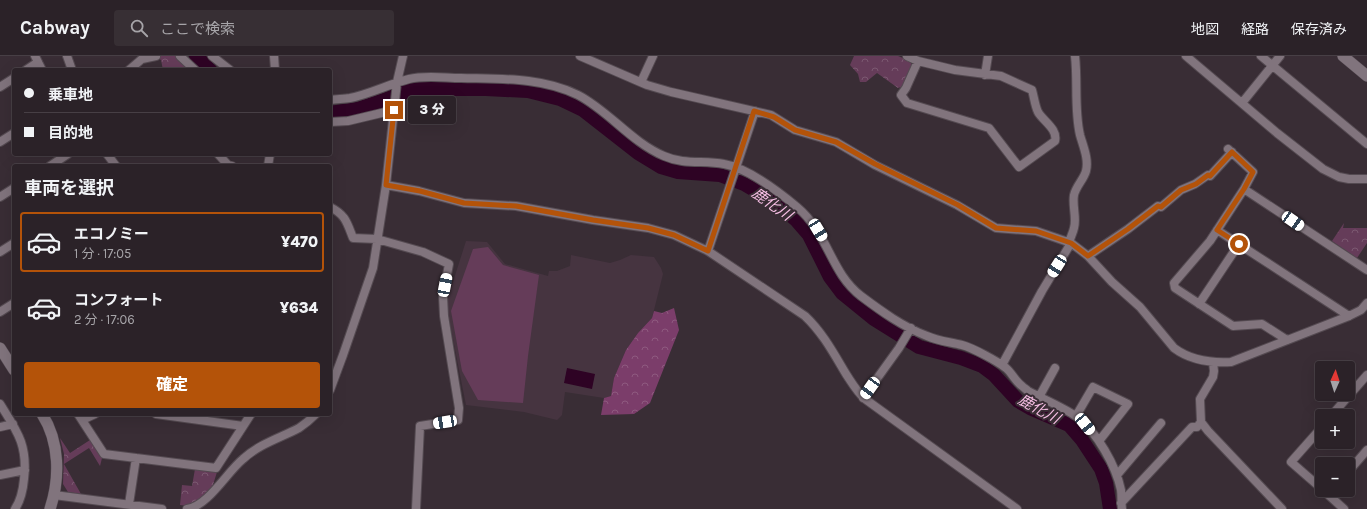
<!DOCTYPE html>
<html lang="ja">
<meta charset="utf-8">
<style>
:root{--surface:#2b2228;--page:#372f34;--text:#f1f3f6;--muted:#a6a4a8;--line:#473f45;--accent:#b45309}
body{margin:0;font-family:Karla,"Noto Sans JP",sans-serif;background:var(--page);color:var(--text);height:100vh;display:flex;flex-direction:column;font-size:15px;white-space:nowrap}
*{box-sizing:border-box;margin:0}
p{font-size:13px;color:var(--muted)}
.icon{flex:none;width:22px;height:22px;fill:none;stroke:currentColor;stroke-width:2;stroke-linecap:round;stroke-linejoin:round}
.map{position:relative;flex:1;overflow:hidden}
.details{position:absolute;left:12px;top:108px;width:320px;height:252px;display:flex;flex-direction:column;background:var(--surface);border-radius:4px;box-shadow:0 4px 16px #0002,0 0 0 1px var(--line)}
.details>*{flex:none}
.top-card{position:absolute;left:12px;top:12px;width:320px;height:88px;border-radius:4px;box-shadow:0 4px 16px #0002,0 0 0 1px var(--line);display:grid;align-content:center;height:88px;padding:0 12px;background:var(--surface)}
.needle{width:26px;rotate:3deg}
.tools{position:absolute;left:1315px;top:305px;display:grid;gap:8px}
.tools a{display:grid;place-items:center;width:40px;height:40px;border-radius:4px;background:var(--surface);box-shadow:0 4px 16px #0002,0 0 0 1px var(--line);font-size:20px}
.end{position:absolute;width:18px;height:18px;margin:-9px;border:5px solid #b45309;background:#fff;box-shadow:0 0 0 2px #fff}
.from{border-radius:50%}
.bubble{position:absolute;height:28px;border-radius:4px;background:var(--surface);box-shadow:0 4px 16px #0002,0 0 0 1px var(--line);font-size:13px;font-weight:800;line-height:28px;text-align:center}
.car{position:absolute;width:12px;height:24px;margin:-12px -6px;border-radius:5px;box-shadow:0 0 3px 1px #0007;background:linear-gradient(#fff 24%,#345 0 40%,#fff 0 76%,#345 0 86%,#fff 0)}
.top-card b{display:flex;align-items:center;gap:14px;height:38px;font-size:15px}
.top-card b+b{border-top:1px solid var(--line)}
.top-card i{width:10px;height:10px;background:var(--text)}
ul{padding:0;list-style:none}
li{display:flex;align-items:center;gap:12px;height:60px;margin:0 8px 6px;padding:0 4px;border:2px solid transparent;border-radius:4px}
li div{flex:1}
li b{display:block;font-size:15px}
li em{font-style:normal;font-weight:800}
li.current{border-color:var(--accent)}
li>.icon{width:36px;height:36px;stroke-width:1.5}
h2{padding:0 12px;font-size:18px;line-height:48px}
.button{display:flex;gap:8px;margin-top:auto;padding:8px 12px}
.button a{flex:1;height:46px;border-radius:4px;background:var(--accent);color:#fff;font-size:16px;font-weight:800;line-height:46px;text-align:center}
header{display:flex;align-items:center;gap:24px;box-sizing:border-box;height:56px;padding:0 20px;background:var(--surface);border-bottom:1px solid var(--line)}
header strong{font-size:19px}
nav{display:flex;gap:22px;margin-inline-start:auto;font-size:14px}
.search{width:280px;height:36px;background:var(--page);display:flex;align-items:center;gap:10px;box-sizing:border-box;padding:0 14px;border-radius:4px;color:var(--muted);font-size:15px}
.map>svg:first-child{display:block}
</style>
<header>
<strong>Cabway</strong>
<div class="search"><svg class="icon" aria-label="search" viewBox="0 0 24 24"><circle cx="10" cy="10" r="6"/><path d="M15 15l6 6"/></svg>ここで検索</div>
<nav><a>地図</a><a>経路</a><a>保存済み</a></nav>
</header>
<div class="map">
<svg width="1367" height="453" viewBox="0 0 1367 453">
<defs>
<pattern id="forest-crowns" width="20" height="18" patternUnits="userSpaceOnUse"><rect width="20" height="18" fill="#7b3d6a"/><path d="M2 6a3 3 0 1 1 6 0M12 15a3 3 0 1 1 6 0" fill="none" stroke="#8e597f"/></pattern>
<pattern id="park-crowns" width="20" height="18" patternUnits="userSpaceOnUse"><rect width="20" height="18" fill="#653c59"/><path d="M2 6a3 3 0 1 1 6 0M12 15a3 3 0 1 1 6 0" fill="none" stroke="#7b5871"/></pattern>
</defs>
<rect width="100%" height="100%" fill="#392d35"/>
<path fill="#463440" d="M466,185l21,1 18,22 43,12 1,-5h8l13,-5 1,-11 39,8 10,-3 11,-5 23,2 7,11 2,6 -11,44 -14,15 -12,17 -12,28 -3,18 -7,2 -39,-6 -3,23 -5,5 -33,-8 -58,-7 -20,-101z"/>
<path fill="url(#forest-crowns)" d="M674,252l5,22 -29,73 -16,11 -33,1 3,-17 7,-2 3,-18 12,-28 12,-17 14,-15 2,-7 8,2z"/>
<path fill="url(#park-crowns)" d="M154,0h23l15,14h-29l-2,-10z
M854,0h44l12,5 2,4 -8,21 -6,2 -21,-15 -11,9h-6l-2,-8 -8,-9z
M1344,167l-1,5h24v15l-10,15 -25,-17z
M60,382l10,15 20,-13 12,18 -2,8 -11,-18 -25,16 17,30 -13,-2 -5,-8 1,-30z
M195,413l22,3 -5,16 -12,11 -12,7 -8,-1 2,-20 10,1z"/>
<path fill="#653c59" d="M488,191l15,18 36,10 -11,81 -5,47 -45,-3 -16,-29 -11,-60 22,-62z"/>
<path fill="#2e0324" d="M567,312l28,6 -3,15 -28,-6z"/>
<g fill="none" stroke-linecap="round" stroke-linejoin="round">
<path stroke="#2e0324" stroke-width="14" d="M196,0l14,14
M330,57l28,-4 56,-20h72l42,2 32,8 23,11 55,43 23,14 17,5 42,3 24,9 31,18 21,18 13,15 21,42 12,16 32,26 45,28 42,11 21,8 12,9 24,26 12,7 39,17 13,15 19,29 5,14 4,26"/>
<defs>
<path id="street" d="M35,0l7,14
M67,0l5,14
M180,0l15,14
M212,0l18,14
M274,0l1,14
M580,0l67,29 24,7 100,23 24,15 41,12 39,23 82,40 39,23 40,3 35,12 17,13 24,26 28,25 34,41c16,12 38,15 57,14l118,-46 12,-6 6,-7
M907,0l11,5 37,9 46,6 31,14c2,7 3,16 6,22 5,9 20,17 17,29l-36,26 -30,-39 -82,-25 -6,-8 5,-7 12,-27
M1186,0l91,77 46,36 16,8 10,2h18
M1261,0l106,88
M26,14l12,-8
M129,14l13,-11 14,-3
M985,19l3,-19
M641,26l12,-26
M0,31l14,-9
M330,44c7,-1 14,-1 20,-2 20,-4 39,-14 59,-19 16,-4 36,-1 52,-1 39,1 81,-1 117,17 31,16 53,47 86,61 20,9 40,4 60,8 23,4 55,28 73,43 32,27 33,65 64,89 20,15 42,31 66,40 11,5 23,6 35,9 11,3 35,16 44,23 6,5 9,13 16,18 2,2 4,3 6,5 15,8 35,16 49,26 20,15 39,49 44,73 1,7 0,13 1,19
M1242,47l38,-47
M330,66l18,-1 46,-11
M0,86l14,-9
M1228,93l25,23 -9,17
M107,98l9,12
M218,98l10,11 4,1
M50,110l18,-12
M268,110l2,-12
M386,129l33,6 45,12 52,3 77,14 55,8 26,7 34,16 97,65c18,17 29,38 41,58 6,9 11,18 19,25l152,110
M0,141l14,-9
M330,151c16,8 17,16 23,31l24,1 46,13 26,12 -6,32 1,20 15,92 -1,12 -38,6 -4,83
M1217,174l132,86
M1069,187c1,-5 4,-10 5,-15 3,-10 -2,-22 0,-33 2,-9 10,-16 12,-24 3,-12 -3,-25 -6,-36 -6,-26 -2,-53 -5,-79
M708,195l47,-140
M0,196l14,-9
M1088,200l40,-27 30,-23 3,1 20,-17 14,-6 13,-9 2,1 22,-24
M1199,248l40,-60
M0,256l14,-9
M1287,284l-25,-16 -29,2 -58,-38 -1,-5 36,-42 34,-52 123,81
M1213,307l1,8 -1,6 -13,22 1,23 7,9 74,78
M1002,309l40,-74 29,-48
M330,334l13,-35 30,-87 13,-83 11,-103 6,-26
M1039,341l16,-29
M863,342l36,-50 12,-20
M0,348c17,27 28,41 24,75 -1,11 -3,21 -9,30
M78,358l26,40 112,14 35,-54
M156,358l87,12
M1076,360l17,-29 35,17 -29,37
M1331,360l36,-41
M82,364l13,-6
M0,371l13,-3
M1322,371l-31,35 31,27
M1348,416l19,-22
M0,419l25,-5
M1117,419l44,-52
M1323,434l21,19
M54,439l108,14
M1121,447l71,-76h5l4,-5
M129,448l7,-46
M187,453c21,-3 40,-37 56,-50 16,-15 37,-21 56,-31 6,-4 12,-9 17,-14"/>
<path id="secondary" d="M1343,0l24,20
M0,292l14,22
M42,358c18,28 18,65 8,95"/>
</defs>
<use href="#street" stroke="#544a51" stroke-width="10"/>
<use href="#secondary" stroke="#544a51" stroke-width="12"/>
<use href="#street" stroke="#81747d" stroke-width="8"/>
<use href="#secondary" stroke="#81747d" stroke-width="11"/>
</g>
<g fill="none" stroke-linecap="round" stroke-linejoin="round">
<path stroke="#b45309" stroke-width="5" d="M394,54l-8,75 34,6 44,12 52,3 77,14 55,8 26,7 34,16 46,-140 20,6 21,13 41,12 39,22 83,41 38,23 40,3 35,12 17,13 40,-27 30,-23 3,1 20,-17 15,-6 12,-9 2,1 22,-24 21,20 -9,17 -27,41 22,14"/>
</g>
<g text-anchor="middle" stroke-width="4" stroke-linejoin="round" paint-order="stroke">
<g font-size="15" font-style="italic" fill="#f6bee4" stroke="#392d35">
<text transform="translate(772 148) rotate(35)" y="5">鹿化川</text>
<text transform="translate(1039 353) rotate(29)" y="5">鹿化川</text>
</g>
</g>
</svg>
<div class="tools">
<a><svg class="needle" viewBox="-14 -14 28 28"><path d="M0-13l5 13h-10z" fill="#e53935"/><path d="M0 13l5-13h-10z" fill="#a6a4a8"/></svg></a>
<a>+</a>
<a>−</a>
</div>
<i class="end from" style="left:1239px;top:188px"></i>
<i class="end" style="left:394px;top:54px"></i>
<div class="bubble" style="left:408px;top:40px;width:48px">3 分</div>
<i class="car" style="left:1293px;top:165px;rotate:124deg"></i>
<i class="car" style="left:818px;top:174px;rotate:149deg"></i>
<i class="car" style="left:1057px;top:210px;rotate:212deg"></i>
<i class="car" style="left:445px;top:229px;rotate:11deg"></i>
<i class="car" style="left:870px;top:332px;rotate:216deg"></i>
<i class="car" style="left:445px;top:366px;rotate:261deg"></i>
<i class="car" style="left:1085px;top:368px;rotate:141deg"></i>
<div class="top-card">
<b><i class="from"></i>乗車地</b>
<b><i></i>目的地</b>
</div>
<section class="details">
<h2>車両を選択</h2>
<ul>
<li class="current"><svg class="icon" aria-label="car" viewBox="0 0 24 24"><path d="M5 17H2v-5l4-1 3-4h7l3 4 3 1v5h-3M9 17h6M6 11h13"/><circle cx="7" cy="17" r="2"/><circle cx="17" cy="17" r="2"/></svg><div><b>エコノミー</b><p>1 分 · 17:05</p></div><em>¥470</em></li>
<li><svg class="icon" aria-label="car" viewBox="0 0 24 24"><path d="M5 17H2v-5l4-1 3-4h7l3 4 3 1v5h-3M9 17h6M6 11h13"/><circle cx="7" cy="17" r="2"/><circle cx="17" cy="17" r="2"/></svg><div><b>コンフォート</b><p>2 分 · 17:06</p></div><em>¥634</em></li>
</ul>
<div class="button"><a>確定</a></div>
</section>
</div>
